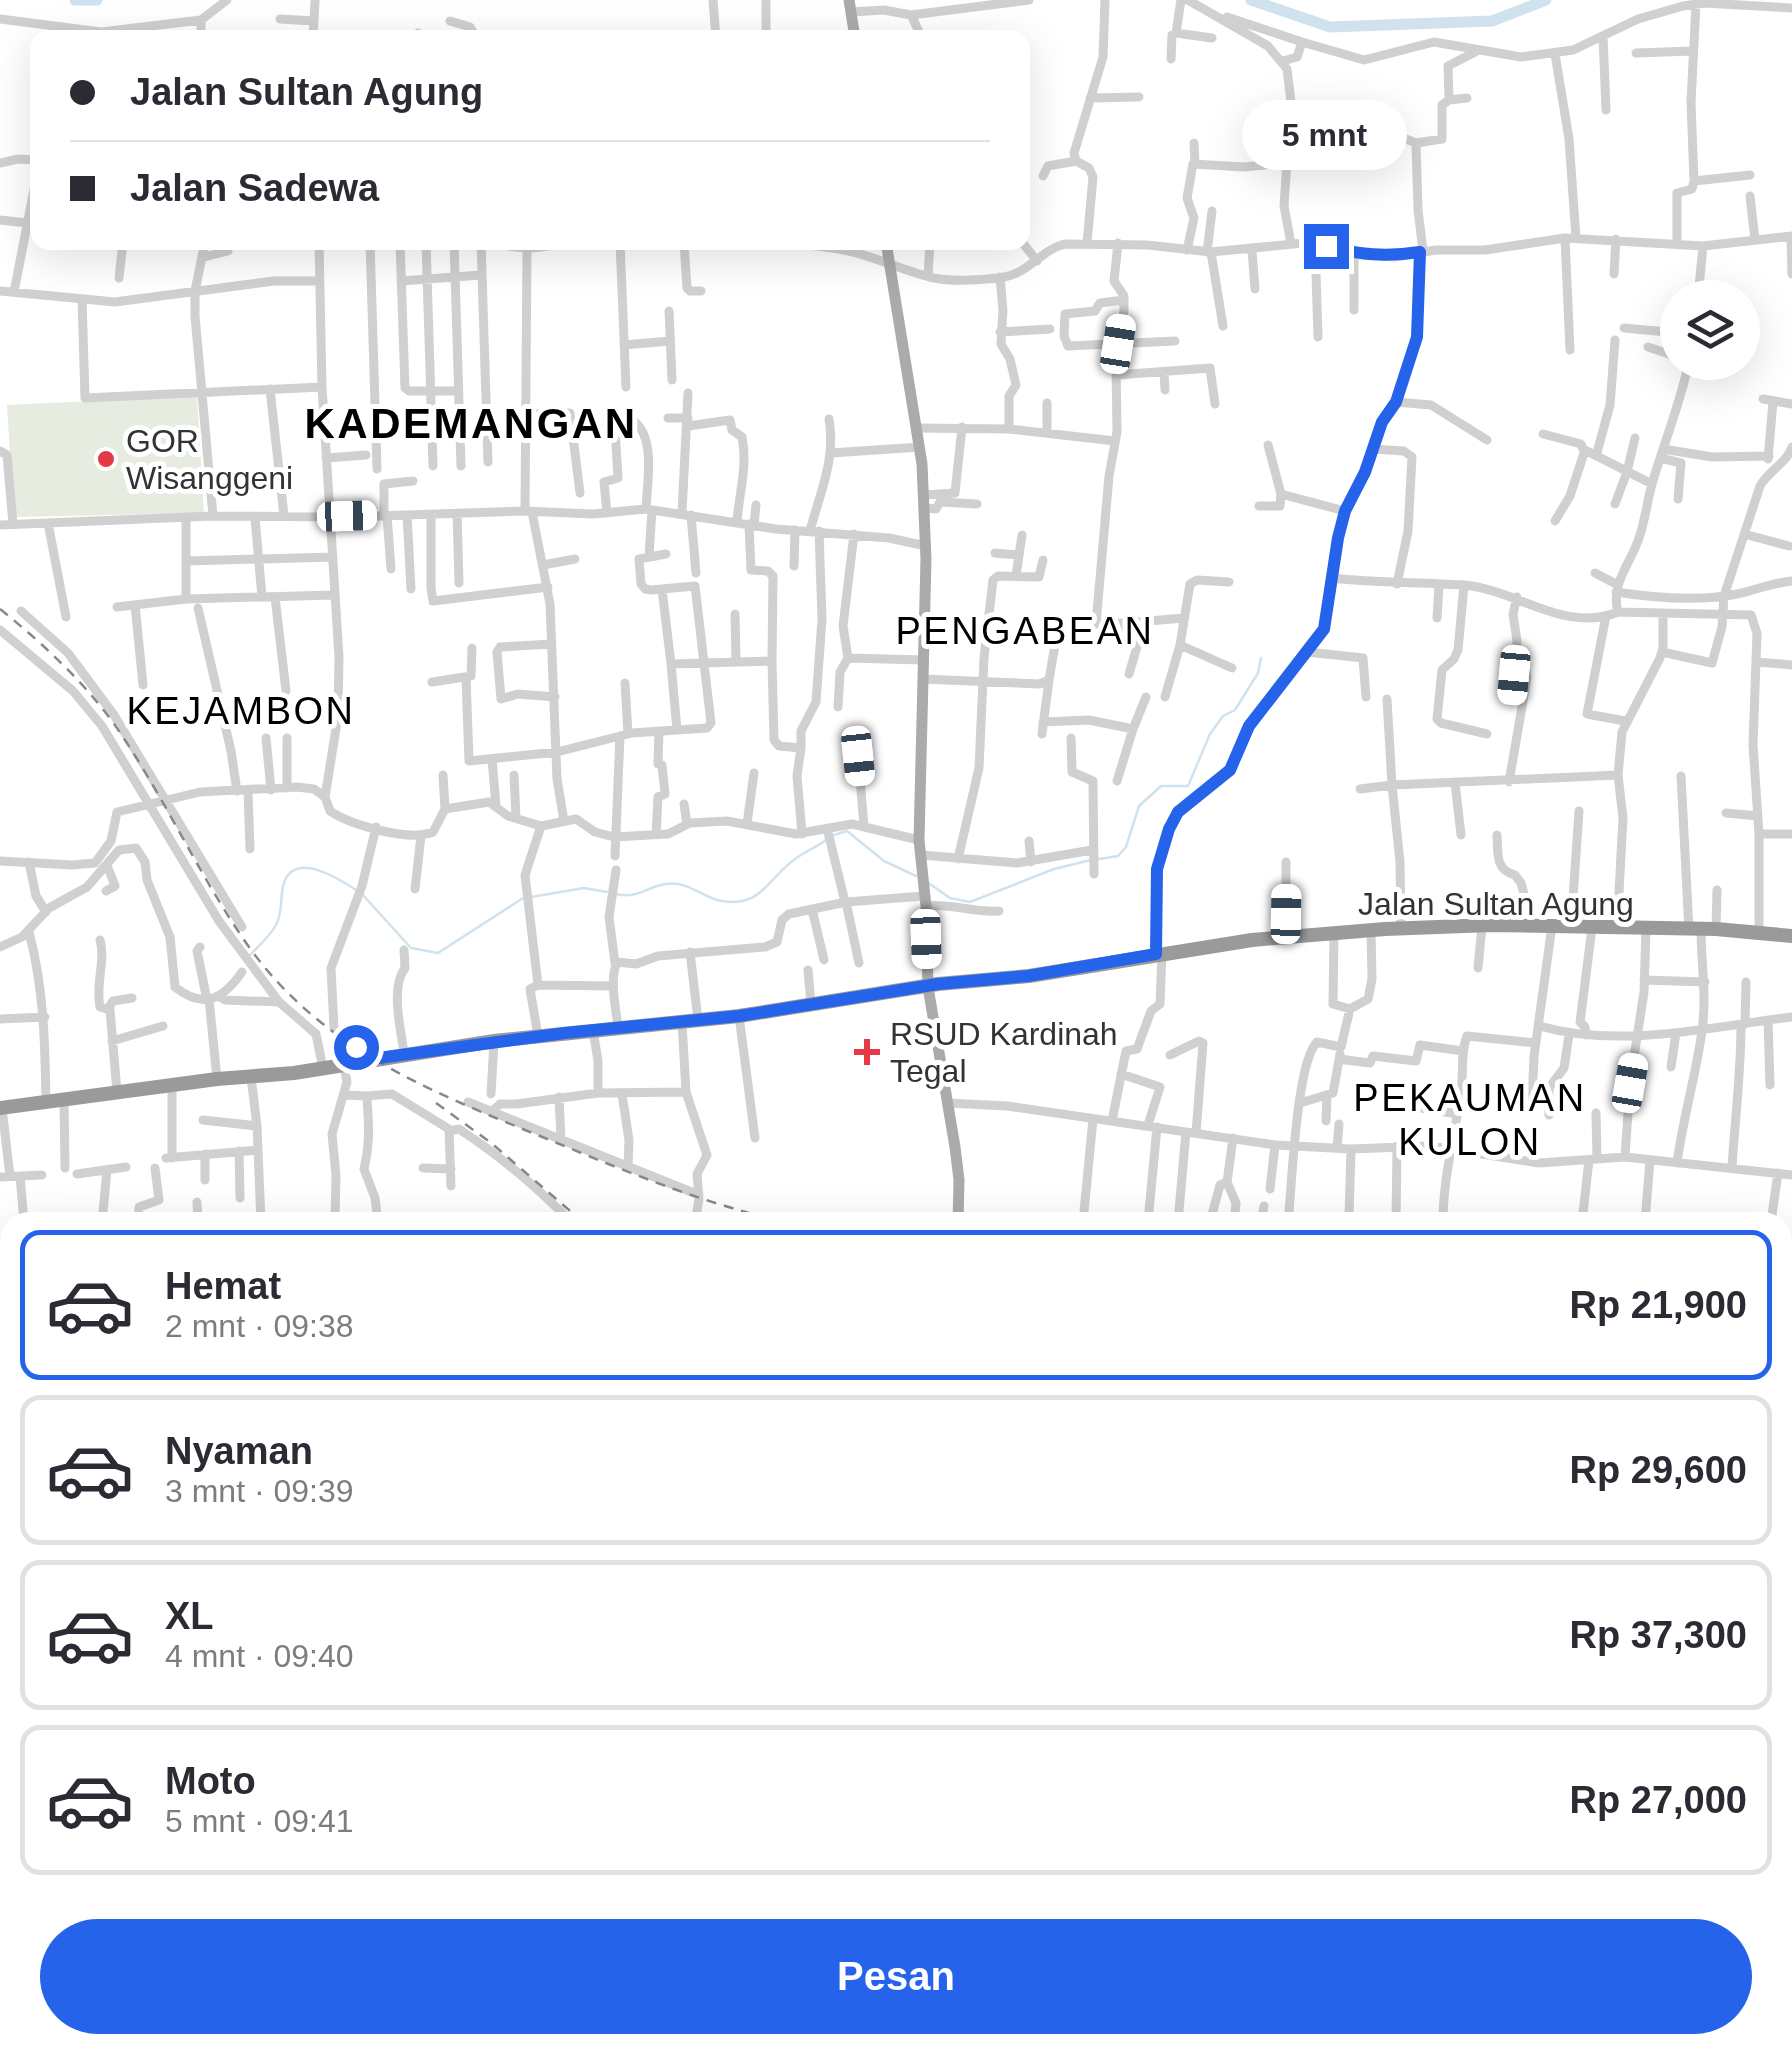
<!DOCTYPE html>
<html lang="id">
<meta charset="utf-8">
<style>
:root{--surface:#fff;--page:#f2f2f3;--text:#2b2b33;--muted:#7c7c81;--line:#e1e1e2;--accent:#2563eb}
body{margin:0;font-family:Arial,sans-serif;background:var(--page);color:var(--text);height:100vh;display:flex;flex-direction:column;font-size:38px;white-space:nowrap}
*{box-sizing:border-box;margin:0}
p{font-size:32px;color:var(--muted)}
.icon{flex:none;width:55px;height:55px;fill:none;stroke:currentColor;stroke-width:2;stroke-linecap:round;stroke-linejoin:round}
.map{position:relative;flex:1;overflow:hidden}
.sheet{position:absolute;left:0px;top:1212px;width:1792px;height:842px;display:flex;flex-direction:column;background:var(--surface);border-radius:30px 30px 0 0;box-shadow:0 10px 40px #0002}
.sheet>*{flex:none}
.guide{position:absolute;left:30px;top:30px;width:1000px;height:220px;border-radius:20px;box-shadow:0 10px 40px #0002;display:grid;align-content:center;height:220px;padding:0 40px;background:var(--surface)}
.tools{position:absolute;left:1660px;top:280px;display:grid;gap:20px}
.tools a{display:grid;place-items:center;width:100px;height:100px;border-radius:50%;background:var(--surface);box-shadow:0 10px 40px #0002;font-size:50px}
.end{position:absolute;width:45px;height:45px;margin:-22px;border:12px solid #2563eb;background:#fff;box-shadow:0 0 0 5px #fff}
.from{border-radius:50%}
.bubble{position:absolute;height:70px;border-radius:35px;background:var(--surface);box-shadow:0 10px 40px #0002;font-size:32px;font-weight:700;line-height:70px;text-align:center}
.car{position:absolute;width:30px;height:60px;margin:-30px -15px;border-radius:12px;box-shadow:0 0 8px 2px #0007;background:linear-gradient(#fff 24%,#345 0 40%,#fff 0 76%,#345 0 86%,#fff 0)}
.guide b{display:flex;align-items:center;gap:35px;height:95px;font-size:38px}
.guide b+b{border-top:2px solid var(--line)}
.guide i{width:25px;height:25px;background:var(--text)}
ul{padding:18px 0 0;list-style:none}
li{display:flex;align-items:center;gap:30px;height:150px;margin:0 20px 15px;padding:0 20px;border:5px solid var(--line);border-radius:20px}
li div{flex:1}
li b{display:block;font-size:38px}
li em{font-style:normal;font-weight:700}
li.current{border-color:var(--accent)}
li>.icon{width:90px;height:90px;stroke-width:1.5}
.button{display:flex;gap:20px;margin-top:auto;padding:20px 40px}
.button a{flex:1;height:115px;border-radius:60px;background:var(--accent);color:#fff;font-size:40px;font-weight:700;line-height:115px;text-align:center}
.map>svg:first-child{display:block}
</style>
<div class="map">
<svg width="1792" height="2054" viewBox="0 0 1792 2054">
<rect width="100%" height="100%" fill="#fff"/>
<path fill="#e6ecdf" d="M197,396l7,117 -190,4 -7,-112z"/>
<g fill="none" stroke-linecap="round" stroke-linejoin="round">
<path stroke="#cfe2ee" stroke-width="2.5" d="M834,835l13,-4 37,30 32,15
M1099,859l19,-3 8,-9 13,-41 22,-20h27l22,-52 13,-18 12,-6 23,-37 3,-15
M927,882l23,16 20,4 84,-33 37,-9
M362,894l49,54 27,5 85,-55
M615,894c25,5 30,-7 51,-10 21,-3 34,11 51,16 47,11 51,-26 84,-45 9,-6 18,-9 26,-16
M531,897l53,-9 23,4
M250,955c9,-9 20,-19 26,-30 7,-13 4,-25 7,-39 9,-37 55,-8 73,4"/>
<path stroke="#cfe2ee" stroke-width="11" d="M75,0h22
M1251,0l79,27 162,-6 54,-21"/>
<path stroke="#d0d0d0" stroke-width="9" d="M713,0l3,38
M1181,0l-5,33 36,5
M1188,0l80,46 19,23 4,33 -7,104 7,38
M851,12l33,-2 27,5 118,-15
M911,15l11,23
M1227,17l75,25
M0,19l101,13 100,-12v18
M280,19l34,2
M201,20l26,-20
M450,21l20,6 7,11
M418,33v5
M1603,36l3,74
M313,38l2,-37
M766,38v-38
M1636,53l57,-2
M1555,54l14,85 7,99
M1171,59l1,-24 4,-2
M1283,61l14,-4 5,-15 62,18 70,-18 87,15 52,-7 65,-31 45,-13 21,-3 88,5
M1090,98l49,-1
M1449,100l-1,-34 29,-15
M1365,128l18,2 33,13 2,67 5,41
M1194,143l1,21
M1416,143l26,-4v-34l7,-5 18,-2
M0,163l18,-4 20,1
M1043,176l5,-10 28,-5
M1694,181l56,-6
M1750,196l5,44
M0,220l27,3
M1791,236l1,38
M1565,238l5,112
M319,242l3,145 17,270 -1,59 -13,81 5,14c21,14 79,31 103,21l12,-23 44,-7 19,14 33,10 35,-7 19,13 19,5 54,-3 22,-11 37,-2 69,13 56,-10 67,16
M370,242l7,227
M400,242l5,146 4,3h49
M426,242l7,224
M454,242l7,224
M481,242l7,220
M494,242c27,10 53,5 80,0
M620,242l6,145
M684,242l3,46 3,3h11
M750,242c31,1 64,2 94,8 31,6 59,21 90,28 21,4 48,2 70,-1 25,-4 38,-28 61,-33l82,1 64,7 104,-10 39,12 41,3 41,-7h49l80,-12 138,8 89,-10
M1022,242l15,19
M1315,242l3,95
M1087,243l6,-66 -4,-9 -13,-7 -2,-8 29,-96 2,-57
M1677,244v-51l15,-4 2,-8 -3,-79 5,-98
M1187,250l7,-32 -7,-20 6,-34 51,3 42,-4
M1252,250l3,39
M1207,252l5,-41
M1211,252l12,74
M1354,254v56
M204,257l24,-6
M1614,274l2,-35
M928,276l2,-34
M1000,277l3,33 -2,34 9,15 6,26 -7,11v33
M119,278l4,-36
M401,281l80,-6
M0,291l115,11 159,-21h45
M14,292l24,-123
M1698,298l5,-52
M82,299l3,99 237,-11
M1124,300l-24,3 -5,8 -30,3 -1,22 4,10 107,-5
M669,311l3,69
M1624,328l54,5
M1000,332l50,-3
M624,345l46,-4
M1648,347l30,10
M1164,372l1,18
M1116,375l94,-7 5,36
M270,389l14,127
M1763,399l29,5
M1396,402l35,3 56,35
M1047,403v29
M525,414l45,-1 10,80
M668,418h20
M688,426l42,-6 2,10 10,7c6,30 -3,55 -5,85
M917,428l92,1 106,12
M594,431l40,-10c22,18 13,62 12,88
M1543,434l38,10 2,5 69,35
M1268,445l13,49
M1372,449l32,2 8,6 -4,74 -11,53
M1663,449l49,8 57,-1
M0,451l7,4 6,69
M831,453l89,-6
M1596,456l14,-51 5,-65
M326,458l40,-3
M1660,458l21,5 -3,36
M1768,459l5,-57
M924,495l31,-2 7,-66
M1615,504l12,-32 8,-34
M1259,506h21l1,-12 64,17
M924,508l12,1 4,-7 37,2
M525,511l2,-263
M532,512l18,92 7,175 7,42
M457,513l2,70
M607,513l-3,-31 14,-4 -3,-50
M682,513l6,-120
M384,515v-31l29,-3
M387,515l4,54
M407,515l4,74
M431,515v73l2,13 115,-14
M691,515l5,58
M213,516l134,1 178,-6 68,3 53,-5 130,20 113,9 37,8
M186,517v82l148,-4
M255,518l7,79
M1555,521l15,-25 15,-46
M48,523l18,94
M749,524l2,46 17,1 5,5 -1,85
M0,525l213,-9 -18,-200v-25l10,-49
M754,525l2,-20
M810,531c10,-39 26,-71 19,-112
M1744,534l45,12
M995,553l23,2
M666,554l-27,5 2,25 4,5 6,1 44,-4 16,137 -4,5 -30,2
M649,556l3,-46
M186,561l147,-4
M543,565l32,-6
M794,566l1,-36
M1595,573l23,12
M1016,576l6,-41
M1332,578c44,5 87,4 131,7 54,4 100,49 155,27l133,3 6,18 -4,112 6,89v98
M1464,585l-6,65 -4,9 -12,11 -5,49 4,4 46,11
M662,589l9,75 101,-3 2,79 5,6 22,2 -4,28 5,58
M1616,592c39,6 82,10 121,2 19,-4 35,-11 55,-13
M275,597l11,94
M1517,597l-4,17 4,27 -5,55 11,4
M135,605l8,80
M117,607l69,-8
M198,608l33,143 6,40
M21,611l47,42 46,62 128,212
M1618,612c-8,-28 13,-49 21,-74 6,-17 8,-36 13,-54 12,-41 28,-80 37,-122
M735,614l1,48
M1606,616l-19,98 38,7
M1437,618l2,-33
M1125,623l59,-5
M1096,624l13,-148 8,-44 -1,-68 8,-53v-15l-10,-15 4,-38
M0,630l73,61 29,35 117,195 60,81
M1038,637h18
M552,644l-52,3 -3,5 4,47 17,-5 37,3
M1180,645l52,23
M1307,652l56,6 3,39
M1662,652l50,11 10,-36 2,-31 36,-110c8,-15 27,-23 32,-39
M848,658l-5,-32 11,-92
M1757,662l35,3
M466,677l3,84 88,-9 75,-19 45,-3 -6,-66
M923,679l116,5 10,-4 9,-53 6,-4h61l2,16 10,8 -8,27
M432,682l39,-6 1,-28
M625,683l3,51
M1165,697l15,-52 10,-61 7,-4 32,2
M838,707l2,-35 8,-14 75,2
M1043,722l46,-2 44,9 -16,52
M1133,729l13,-32
M1042,734l7,-54
M266,738l5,52
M287,738v50
M1071,738l1,34 21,9 1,93
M801,748v-17l15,-29 6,-83 -3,-88
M858,755l6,71
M492,759l4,47
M443,775l2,34
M514,775l2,43
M1681,776l8,154
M1509,782l18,-104 -1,-6 -12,-1
M1455,783l6,52
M1360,789l32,-4 -5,-86
M248,791l2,58
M684,804l3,20
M1726,813l32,3
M747,824l7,-51
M376,827l-14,59 -31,82 3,60 28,23 16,7
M827,828l18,74
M1759,834h33
M656,835l2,-38 7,-3 -3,-29 -4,-1 1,-33
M1497,835c1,18 -2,35 18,40l6,8 3,11 -3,31
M1029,841l2,21
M921,855l96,8 75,-13
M615,856l5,-120
M958,859l21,-91 5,-110 9,-78 5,-4 41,1 4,-17
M0,861l72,4 23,-2 16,-22 6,-29 83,-20 97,-5 17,2 11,8
M29,862l7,34 10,16
M415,889l6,-53
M106,891l9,-5 -8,-21
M846,902l13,61
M926,906c24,-3 48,7 73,5
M812,909l12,51
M1571,927l8,-116
M1401,928l-1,-66 -8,-77 226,-10
M1617,929l6,-111 -5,-43 4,-43 38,-74 3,-10v-34
M1716,929l1,-39
M29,932c15,57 16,111 17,169
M1334,933l-1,71 17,5 18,-10 4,-20 -1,-49
M1286,936v-74
M100,940c6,21 -5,44 0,67l10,3 7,82
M0,947l22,-10 27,-29 38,-21 32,-37 17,-2 9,14 2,18 23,57 5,50c29,23 48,12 67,-15
M200,947l-3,4 10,49
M690,952l8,68
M1156,954l1,-85 12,-40 9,-17 52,-42 19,-44 75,-97 14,-91 7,-27 20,-39 17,-50 14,-20 21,-65 3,-85
M615,963l-6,-46 7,-47
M1478,968l4,-42
M808,970l3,34
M1644,980l61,2
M538,985l75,1
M220,997l5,3 54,2 37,32 7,34
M209,999l8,80
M108,1009l5,-8 19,-3
M739,1016l16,122
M0,1019l45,-2
M1768,1020l2,65
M682,1022l4,70 21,63 -10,19 2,25 -4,23
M1745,1024l1,-42
M1539,1026c82,23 170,1 253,-9
M618,1028c-2,-21 -9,-48 -1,-66l19,2 22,-8 107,-9 12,-5 5,-22 7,-6 57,-12 78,-6
M593,1030l5,31v32l88,-1
M1586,1035l-1,-8 -5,-5 12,-94
M538,1036l-8,-47 8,-4 -13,-110 16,-49
M112,1041l51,-15
M404,1053c-3,-23 -14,-66 1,-85l-1,-18
M1170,1055l29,-14 4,2 -7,90
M1339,1059l31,4 3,-7 43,5 4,-16 43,6
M1671,1067l5,-34
M1121,1074l39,13 -12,38
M251,1077l6,49 4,96
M172,1085v73
M491,1094l3,-53
M622,1094l7,46 -1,28
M344,1095l22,1 1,3c2,28 3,44 -3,70l11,29 3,24
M366,1096l26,-2 57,35 2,57
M559,1097l2,42
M64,1099l1,69
M468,1102l231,93
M948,1103l59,3 268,39 76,4 79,-3 109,17 86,-6 167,18
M1300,1103l33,-10 7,-39
M1532,1103l2,-47 18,-130
M2,1108l8,68
M1421,1108l36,6
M491,1112l9,-8h17l81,-11
M1596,1113l1,46
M1549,1115v-27l15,-20 5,-33
M203,1120l54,6
M1112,1121l14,-70 11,-2 14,-38 9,-7 2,-51
M1326,1121l1,-25
M449,1131l10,-2c40,26 80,60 112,93
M1233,1138l-6,44 9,21 -2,19
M1337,1148l2,-24
M239,1151l1,47
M205,1154v26
M1625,1157l5,-74 14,-91 2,-62
M166,1158l92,-8
M1677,1163c6,-45 19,-88 25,-132 5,-35 -1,-68 -1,-102
M1732,1167c3,-47 9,-95 9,-142
M423,1168l28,1
M77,1174l49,-7
M20,1176l4,46
M0,1177l42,-2
M1270,1189l5,-44
M197,1202l1,20
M1349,1216l2,-67
M102,1222l5,-52
M138,1222l1,-15 20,-7 -4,-32
M335,1222l1,-47 -4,-41 15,-52 -3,-16
M521,1222l3,-3 12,-2 5,5
M1083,1222l10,-103
M1148,1222l9,-95
M1178,1222l8,-90
M1210,1222l10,-37 7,-3
M1261,1222l3,-16
M1288,1222c4,-35 8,-159 29,-180l24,5 9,-38
M1396,1222l1,-76
M1443,1222c0,-45 12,-87 18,-131 3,-19 -1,-37 6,-55l69,7
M1582,1222l7,-62
M1645,1222l5,-62
M1771,1222l7,-49
M0,1284l10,-4
M1782,1286l10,1
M1782,1294h10
M0,1352l10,-2
M1782,1397l10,-2
M1782,1525l10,-1
M0,1596l10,-6
M0,1660l10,-1
M0,1767l10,-1
M0,1850l10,-1
M16,2045v9
M786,2045v9
M885,2045l2,9
M1120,2045l16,9
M1199,2045v9
M1718,2045l1,9
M26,2054v-9
M170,2054l2,-9
M565,2054l1,-9
M714,2054l1,-9
M844,2054l1,-9
M1010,2054l1,-9
M1092,2054l2,-9
M1294,2054l1,-9
M1344,2054l25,-9
M1388,2054l1,-9
M1514,2054l1,-9
M1627,2054l2,-9"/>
<path stroke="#ababab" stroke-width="11" d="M849,0l6,38
M886,242l36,222 4,95 -7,281 7,66 2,81 27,160 4,33 -1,42
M1782,1822l10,-1
M0,2024h10"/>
<path stroke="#9a9a9a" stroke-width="14" d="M0,1108l217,-29 77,-6 200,-32 245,-25 199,-32 91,-8 223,-36 133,-11 106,-4 225,4 76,7"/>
<path stroke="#888" stroke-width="2.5" stroke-dasharray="10 8" stroke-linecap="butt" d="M0,609c41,33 80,69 112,112 51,72 86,154 137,226 77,107 191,148 308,196 75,31 149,61 228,79
M436,1103l54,39 93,80
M1782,1291h10
M880,2045l2,9"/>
</g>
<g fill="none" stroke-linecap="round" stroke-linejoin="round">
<path stroke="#2563eb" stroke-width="12" d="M356,1047l23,11 186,-25 174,-17 199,-32 90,-8 128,-22 1,-85 12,-40 9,-17 52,-42 19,-44 75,-97 14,-91 7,-27 20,-39 17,-50 14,-20 21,-65 3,-85c-34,5 -60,3 -94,-6"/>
</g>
<g fill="#e63946" stroke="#fff" stroke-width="4">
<circle cx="106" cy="459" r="10"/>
<path d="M862 1037h10v10h10v10h-10v10h-10v-10h-10v-10h10z"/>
</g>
<g text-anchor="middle" stroke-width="10" stroke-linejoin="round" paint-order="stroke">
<g font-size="32" fill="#333" stroke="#fff" text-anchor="start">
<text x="126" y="452">GOR<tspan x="126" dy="37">Wisanggeni</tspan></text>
<text x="890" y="1045">RSUD Kardinah<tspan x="890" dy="37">Tegal</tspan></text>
</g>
<g font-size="32" fill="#333" stroke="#fff">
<text x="1496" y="915">Jalan Sultan Agung</text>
</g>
<g font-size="38" letter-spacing="2.5" fill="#000" stroke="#fff">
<text x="1025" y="644">PENGABEAN</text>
<text x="241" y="724">KEJAMBON</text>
<text x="1470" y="1111">PEKAUMAN<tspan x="1470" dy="44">KULON</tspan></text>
</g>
<g font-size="42" font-weight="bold" letter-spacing="2.5" fill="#000" stroke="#fff">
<text x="471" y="438">KADEMANGAN</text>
</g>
</g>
</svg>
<div class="tools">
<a><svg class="icon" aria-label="layers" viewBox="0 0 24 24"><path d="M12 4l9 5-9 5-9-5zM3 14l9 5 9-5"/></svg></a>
</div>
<i class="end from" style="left:356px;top:1047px"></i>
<i class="end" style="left:1326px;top:246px"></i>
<div class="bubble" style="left:1242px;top:100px;width:165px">5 mnt</div>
<i class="car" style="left:1118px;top:344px;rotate:9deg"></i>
<i class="car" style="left:347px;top:516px;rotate:88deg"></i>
<i class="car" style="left:1514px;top:675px;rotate:185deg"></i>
<i class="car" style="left:858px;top:756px;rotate:174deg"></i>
<i class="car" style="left:1286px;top:914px;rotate:1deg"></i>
<i class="car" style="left:926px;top:939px;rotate:178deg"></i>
<i class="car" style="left:1630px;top:1083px;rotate:10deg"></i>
<div class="guide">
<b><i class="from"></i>Jalan Sultan Agung</b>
<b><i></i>Jalan Sadewa</b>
</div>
<section class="sheet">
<ul>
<li class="current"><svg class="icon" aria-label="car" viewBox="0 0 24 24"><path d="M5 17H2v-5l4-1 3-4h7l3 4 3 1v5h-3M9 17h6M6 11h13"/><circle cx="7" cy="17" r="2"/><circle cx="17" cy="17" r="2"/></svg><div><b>Hemat</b><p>2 mnt · 09:38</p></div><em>Rp 21,900</em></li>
<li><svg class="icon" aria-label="car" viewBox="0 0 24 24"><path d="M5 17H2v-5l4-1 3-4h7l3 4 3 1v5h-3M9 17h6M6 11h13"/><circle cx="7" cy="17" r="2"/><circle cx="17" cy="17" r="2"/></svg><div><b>Nyaman</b><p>3 mnt · 09:39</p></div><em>Rp 29,600</em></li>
<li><svg class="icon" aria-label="car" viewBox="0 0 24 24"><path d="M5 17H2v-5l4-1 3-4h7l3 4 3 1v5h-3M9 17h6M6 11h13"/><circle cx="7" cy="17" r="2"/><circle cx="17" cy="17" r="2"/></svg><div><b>XL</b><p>4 mnt · 09:40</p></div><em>Rp 37,300</em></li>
<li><svg class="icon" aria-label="car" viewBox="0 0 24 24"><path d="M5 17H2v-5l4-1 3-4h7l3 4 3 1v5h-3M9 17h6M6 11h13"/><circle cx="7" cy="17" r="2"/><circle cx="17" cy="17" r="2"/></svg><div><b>Moto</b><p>5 mnt · 09:41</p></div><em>Rp 27,000</em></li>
</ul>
<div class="button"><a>Pesan</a></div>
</section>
</div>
